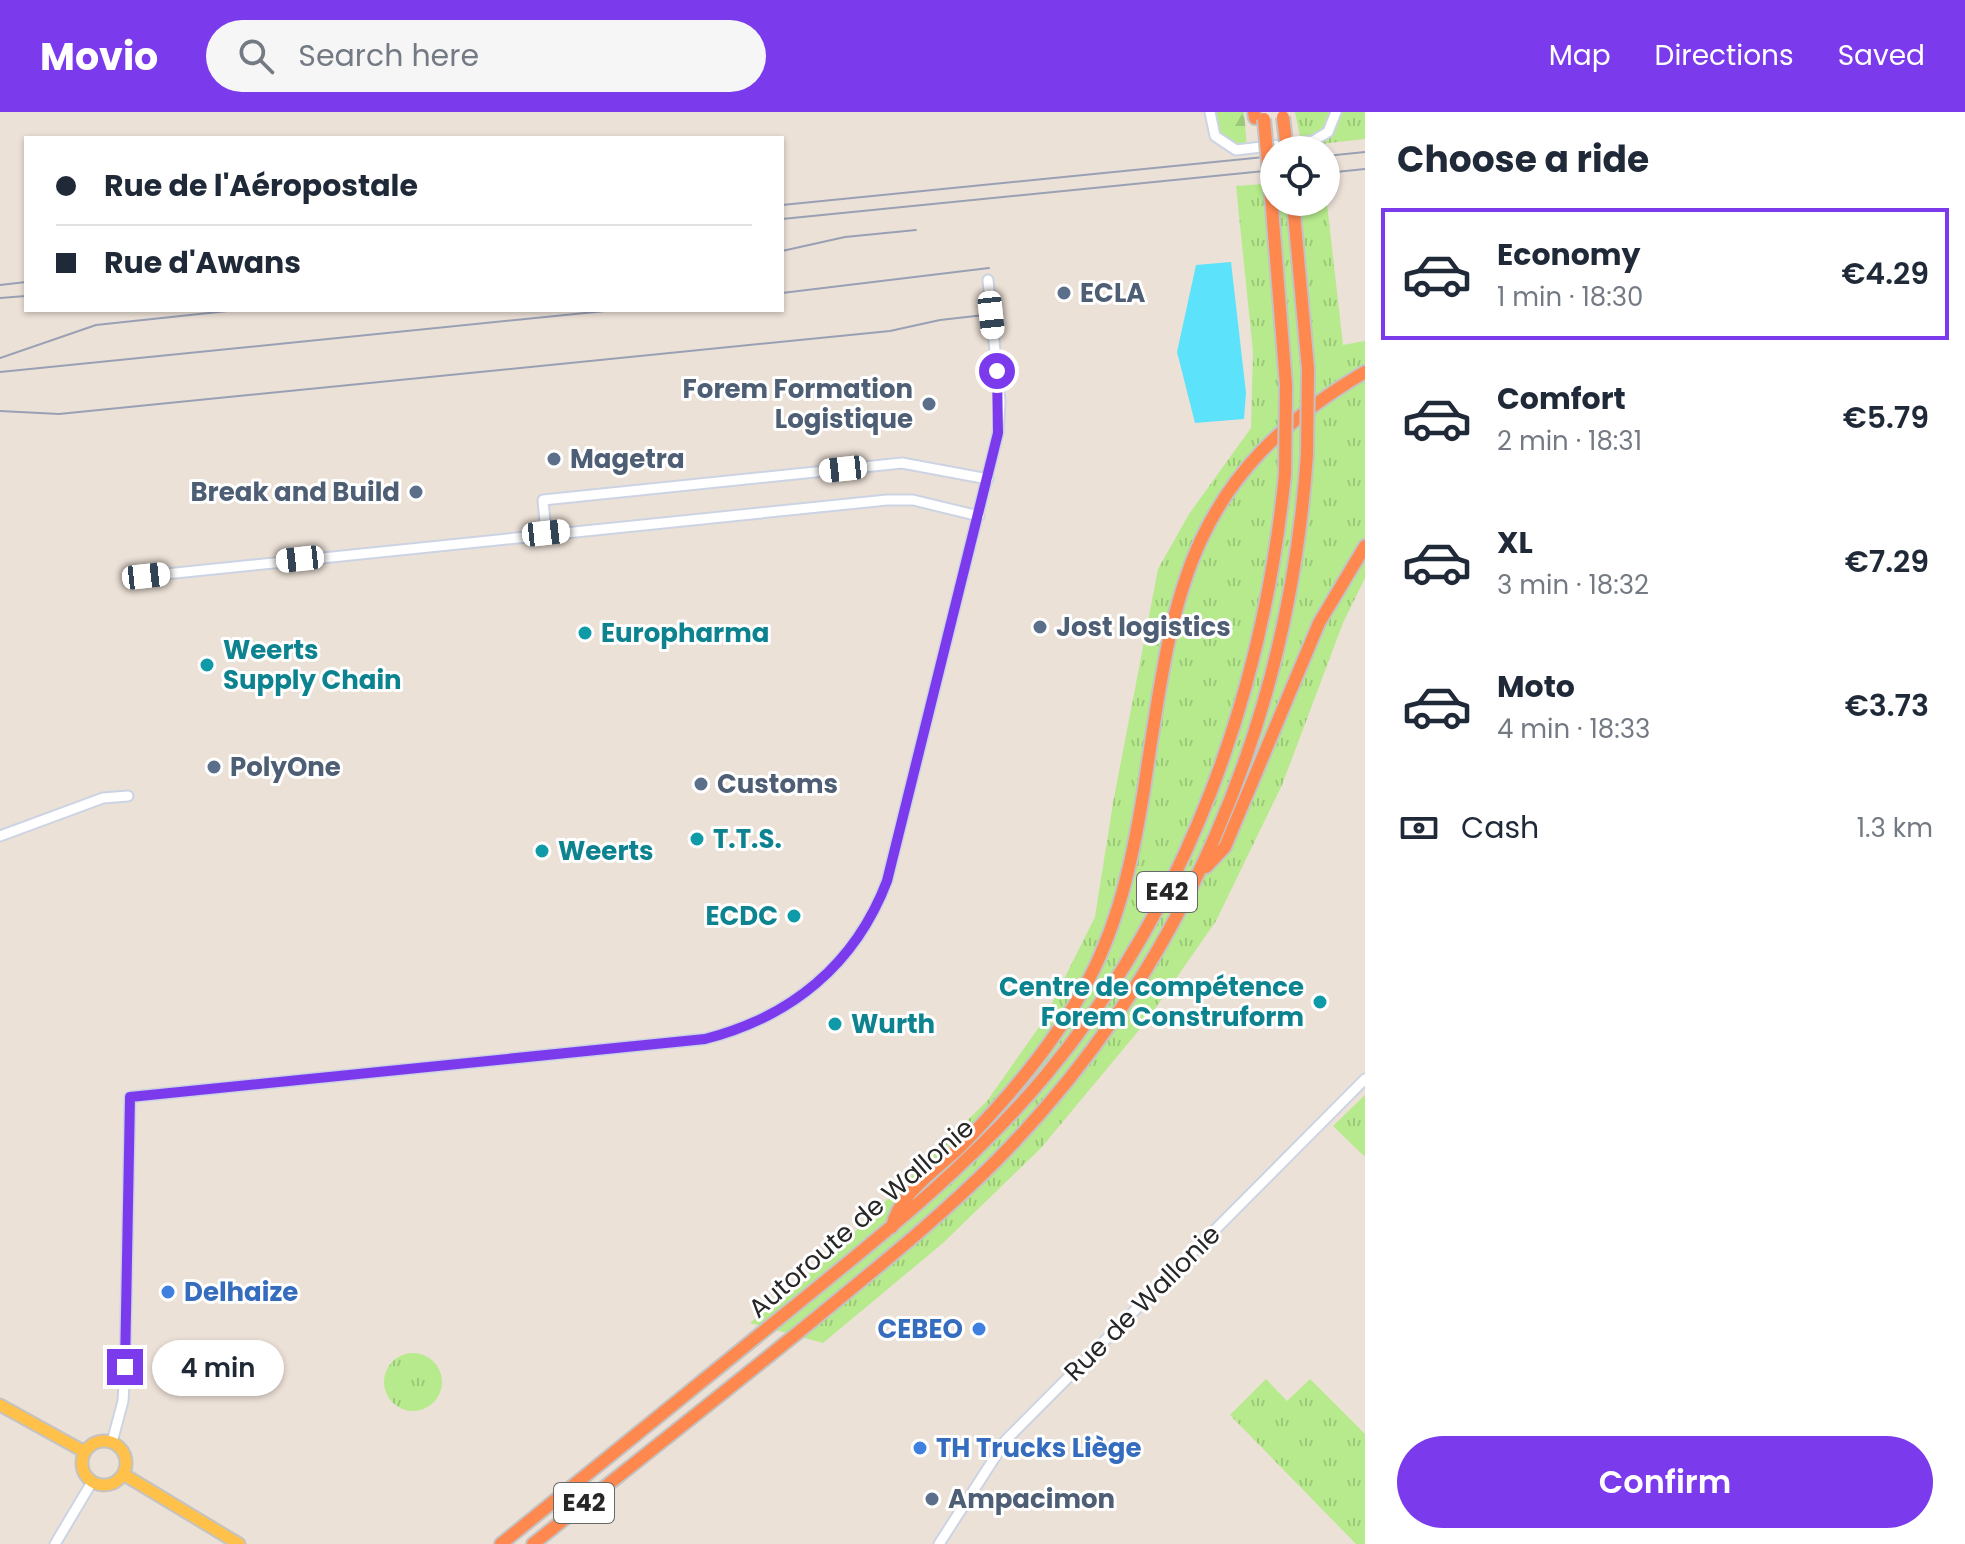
<!DOCTYPE html>
<meta charset="utf-8">
<style>
:root{--surface:#fff;--page:#f6f6f7;--text:#1f2937;--muted:#747a83;--line:#e0e1e3;--accent:#7c3aed}
body{margin:0;font-family:Poppins,sans-serif;background:var(--page);color:var(--text);height:100vh;display:flex;flex-direction:column;font-size:30px;white-space:nowrap}
*{box-sizing:border-box;margin:0}
p{font-size:26px;color:var(--muted)}
.icon{flex:none;width:44px;height:44px;fill:none;stroke:currentColor;stroke-width:2;stroke-linecap:round;stroke-linejoin:round}
.map{position:relative;flex:1;overflow:hidden}
.side{display:flex;flex-direction:column;background:var(--surface);width:600px}
.side>*{flex:none}
.top-card{position:absolute;left:24px;top:24px;width:760px;height:176px;border-radius:0px;box-shadow:0 2px 6px #0004;display:grid;align-content:center;height:176px;padding:0 32px;background:var(--surface)}
.tools{position:absolute;left:1260px;top:24px;display:grid;gap:16px}
.tools a{display:grid;place-items:center;width:80px;height:80px;border-radius:50%;background:var(--surface);box-shadow:0 2px 6px #0004;font-size:40px}
.end{position:absolute;width:36px;height:36px;margin:-18px;border:10px solid #7c3aed;background:#fff;box-shadow:0 0 0 4px #fff}
.from{border-radius:50%}
.bubble{position:absolute;height:56px;border-radius:28px;background:var(--surface);box-shadow:0 2px 6px #0004;font-size:26px;font-weight:600;line-height:56px;text-align:center}
.car{position:absolute;width:24px;height:48px;margin:-24px -12px;border-radius:10px;box-shadow:0 0 6px 2px #0007;background:linear-gradient(#fff 24%,#345 0 40%,#fff 0 76%,#345 0 86%,#fff 0)}
.top-card b{display:flex;align-items:center;gap:28px;height:76px;font-size:30px}
.top-card b+b{border-top:2px solid var(--line)}
.top-card i{width:20px;height:20px;background:var(--text)}
ul{padding:0;list-style:none}
li{display:flex;align-items:center;gap:24px;height:132px;margin:0 16px 12px;padding:0 16px;border:4px solid transparent;border-radius:0px}
li div{flex:1}
li b{display:block;font-size:30px}
li em{font-style:normal;font-weight:600}
li.current{border-color:var(--accent)}
li>.icon{width:72px;height:72px;stroke-width:1.5}
h2{padding:0 32px;font-size:36px;line-height:96px}
.pay{display:flex;align-items:center;gap:20px;height:88px;padding:0 32px;font-size:30px}
.pay p{margin-inline-start:auto}
.cta{display:flex;gap:16px;margin-top:auto;padding:16px 32px}
.cta a{flex:1;height:92px;border-radius:48px;background:var(--accent);color:#fff;font-size:32px;font-weight:600;line-height:92px;text-align:center}
header{display:flex;align-items:center;gap:48px;box-sizing:border-box;height:112px;padding:0 40px;background:var(--accent);color:#fff}
header strong{font-size:38px}
nav{display:flex;gap:44px;margin-inline-start:auto;font-size:28px}
.search{width:560px;height:72px;background:var(--page);display:flex;align-items:center;gap:20px;box-sizing:border-box;padding:0 28px;border-radius:44px;color:var(--muted);font-size:30px}
main{display:flex;flex:1;min-height:0}
.map>svg:first-child{display:block}
</style>
<header>
<strong>Movio</strong>
<div class="search"><svg class="icon" aria-label="search" viewBox="0 0 24 24"><circle cx="10" cy="10" r="6"/><path d="M15 15l6 6"/></svg>Search here</div>
<nav><a>Map</a><a>Directions</a><a>Saved</a></nav>
</header>
<main>
<div class="map">
<svg width="1365" height="1432" viewBox="0 0 1365 1432">
<defs>
<pattern id="grass-tufts" width="24" height="20" patternUnits="userSpaceOnUse" patternTransform="scale(2)"><rect width="24" height="20" fill="#b6ea8c"/><path d="M3 7l-1-3M5 7V3M7 7l1-3M15 17l-1-3M17 17v-4M19 17l1-3" fill="none" stroke="#9cc979"/></pattern>
<pattern id="forest-firs" width="22" height="20" patternUnits="userSpaceOnUse" patternTransform="scale(2)"><rect width="22" height="20" fill="#b6ea8c"/><path d="M5 1l3.5 6h-7zM16 11l3.5 6h-7z" fill="#9cc979"/></pattern>
</defs>
<rect width="100%" height="100%" fill="#ece1d7"/>
<path fill="url(#grass-tufts)" d="M1295,0h38l-8,17 -24,12z
M1339,0h26v27l-45,5 10,-8z
M1274,71v19h52v-7l17,150 22,-4v237l-22,45 -61,162 -66,136 -71,102 -104,125 -98,95 -120,100 -73,-20 77,-64 160,-158 55,-78 53,-106 18,-114 45,-234 31,-55 62,-86 2,-76 -17,-166z
M1365,983v62l-32,-31z
M384 1270a29 29 0 1 1 58 0a29 29 0 1 1-58 0Z
M1266,1267l21,22 23,-22 55,55v110h-9l-126,-129z"/>
<path fill="url(#forest-firs)" d="M1212,0h32l3,35c-23,-3 -30,-14 -35,-35z"/>
<path fill="#5de2fb" d="M1231,150l15,131 -2,26 -49,4 -18,-71 19,-87z"/>
<g fill="none" stroke-linecap="round" stroke-linejoin="round">
<defs>
<path id="minor" d="M1210,0l5,24 21,14 77,-9 15,-9 8,-20
M546,421l-3,-33 359,-37 86,16
M146,464l741,-76h26l66,16
M0,724l103,-38 25,-2
M112,1330l11,-41 2,-34 5,-270 575,-58c86,-22 150,-74 182,-158l111,-448 2,-31 -12,-122
M55,1432l37,-62
M939,1432l67,-104 359,-361"/>
<path id="major" d="M0,1293l85,47
M82 1351a22 22 0 1 1 44 0a22 22 0 1 1-44 0Z
M123,1362l116,70"/>
<path id="highway" d="M1254,0l1,6
M1293,90l15,167
M1272,96l14,177
M1206,755l19,-20 94,-224 46,-77
M892,1115c7,-35 48,-59 73,-85 44,-46 87,-96 118,-152 35,-62 50,-132 61,-201 29,-192 39,-310 221,-417
M501,1432c96,-77 190,-154 285,-231 91,-74 184,-147 260,-238 142,-171 217,-382 239,-601
M533,1432c93,-74 186,-147 278,-222 63,-52 127,-103 185,-161 188,-190 293,-441 311,-707"/>
</defs>
<use href="#minor" stroke="#ccd3e3" stroke-width="13"/>
<use href="#major" stroke="#c3c3c3" stroke-width="15"/>
<use href="#highway" stroke="#c3c3c3" stroke-width="16"/>
<use href="#minor" stroke="#fff" stroke-width="9"/>
<use href="#major" stroke="#ffc149" stroke-width="11"/>
<use href="#highway" stroke="#ff884f" stroke-width="12"/>
<path stroke="#99a0b4" stroke-width="2" d="M1326,44l39,-4
M1326,61l39,-4
M782,93l492,-49
M782,107l492,-49
M782,139l63,-14 71,-7
M0,173l26,-3
M782,181l207,-25
M0,186l26,-2
M0,246l96,-33 141,-15
M0,260l615,-62
M0,299l59,3 831,-83 50,-11 62,-7"/>
<defs>
<path id="highway-bridge" d="M1283,5l4,33
M1264,7l8,89
M1307,342l1,-85
M1285,362l1,-89"/>
</defs>
<use href="#highway-bridge" stroke="#c3c3c3" stroke-width="16" stroke-linecap="butt"/>
<use href="#highway-bridge" stroke="#ff884f" stroke-width="12"/>
</g>
<g fill="none" stroke-linecap="round" stroke-linejoin="round">
<path stroke="#7c3aed" stroke-width="10" d="M125,1255l5,-270 575,-58c86,-22 150,-74 182,-158l111,-448 -1,-62"/>
</g>
<g fill="#5c6f8a" stroke="#fff" stroke-width="3">
<circle cx="1064" cy="181" r="8"/>
<circle cx="929" cy="292" r="8"/>
<circle cx="554" cy="347" r="8"/>
<circle cx="416" cy="380" r="8"/>
<circle cx="1040" cy="515" r="8"/>
<circle cx="214" cy="655" r="8"/>
<circle cx="701" cy="672" r="8"/>
<circle cx="932" cy="1387" r="8"/>
</g>
<g fill="#0f9aa8" stroke="#fff" stroke-width="3">
<circle cx="585" cy="521" r="8"/>
<circle cx="207" cy="553" r="8"/>
<circle cx="697" cy="727" r="8"/>
<circle cx="542" cy="739" r="8"/>
<circle cx="794" cy="804" r="8"/>
<circle cx="1320" cy="890" r="8"/>
<circle cx="835" cy="912" r="8"/>
</g>
<g fill="#3f7fe0" stroke="#fff" stroke-width="3">
<circle cx="168" cy="1180" r="8"/>
<circle cx="979" cy="1217" r="8"/>
<circle cx="920" cy="1336" r="8"/>
</g>
<g text-anchor="middle" stroke-width="6" stroke-linejoin="round" paint-order="stroke">
<g fill="#fff" stroke="#686868" stroke-width="2">
<rect x="1137" y="760" width="60" height="40" rx="6"/>
<rect x="554" y="1371" width="60" height="40" rx="6"/>
</g>
<g font-size="24" font-weight="bold" fill="#272727">
<text x="1167" y="788">E42</text>
<text x="584" y="1399">E42</text>
</g>
<g font-size="26" font-weight="bold" fill="#4e5e75" stroke="#fff" text-anchor="start">
<text x="1080" y="190">ECLA</text>
<text x="913" y="286" text-anchor="end">Forem Formation<tspan x="913" dy="30">Logistique</tspan></text>
<text x="570" y="356">Magetra</text>
<text x="400" y="389" text-anchor="end">Break and Build</text>
<text x="1056" y="524">Jost logistics</text>
<text x="230" y="664">PolyOne</text>
<text x="717" y="681">Customs</text>
<text x="948" y="1396">Ampacimon</text>
</g>
<g font-size="26" font-weight="bold" fill="#0d838f" stroke="#fff" text-anchor="start">
<text x="601" y="530">Europharma</text>
<text x="223" y="547">Weerts<tspan x="223" dy="30">Supply Chain</tspan></text>
<text x="713" y="736">T.T.S.</text>
<text x="558" y="748">Weerts</text>
<text x="778" y="813" text-anchor="end">ECDC</text>
<text x="1304" y="884" text-anchor="end">Centre de compétence<tspan x="1304" dy="30">Forem Construform</tspan></text>
<text x="851" y="921">Wurth</text>
</g>
<g font-size="26" fill="#272727" stroke="#fff">
<text transform="translate(861 1106) rotate(-41)" y="9">Autoroute de Wallonie</text>
<text transform="translate(1142 1191) rotate(-45)" y="9">Rue de Wallonie</text>
</g>
<g font-size="26" font-weight="bold" fill="#366cbe" stroke="#fff" text-anchor="start">
<text x="184" y="1189">Delhaize</text>
<text x="963" y="1226" text-anchor="end">CEBEO</text>
<text x="936" y="1345">TH Trucks Liège</text>
</g>
</g>
</svg>
<div class="tools">
<a><svg class="icon" aria-label="locate" viewBox="0 0 24 24"><circle cx="12" cy="12" r="6"/><path d="M12 2v4M12 18v4M2 12h4M18 12h4"/></svg></a>
</div>
<i class="end from" style="left:997px;top:259px"></i>
<i class="end" style="left:125px;top:1255px"></i>
<div class="bubble" style="left:152px;top:1228px;width:132px">4 min</div>
<i class="car" style="left:991px;top:203px;rotate:174deg"></i>
<i class="car" style="left:843px;top:357px;rotate:264deg"></i>
<i class="car" style="left:546px;top:421px;rotate:84deg"></i>
<i class="car" style="left:300px;top:447px;rotate:264deg"></i>
<i class="car" style="left:146px;top:464px;rotate:84deg"></i>
<div class="top-card">
<b><i class="from"></i>Rue de l'Aéropostale</b>
<b><i></i>Rue d'Awans</b>
</div>
</div>
<section class="side">
<h2>Choose a ride</h2>
<ul>
<li class="current"><svg class="icon" aria-label="car" viewBox="0 0 24 24"><path d="M5 17H2v-5l4-1 3-4h7l3 4 3 1v5h-3M9 17h6M6 11h13"/><circle cx="7" cy="17" r="2"/><circle cx="17" cy="17" r="2"/></svg><div><b>Economy</b><p>1 min · 18:30</p></div><em>€4.29</em></li>
<li><svg class="icon" aria-label="car" viewBox="0 0 24 24"><path d="M5 17H2v-5l4-1 3-4h7l3 4 3 1v5h-3M9 17h6M6 11h13"/><circle cx="7" cy="17" r="2"/><circle cx="17" cy="17" r="2"/></svg><div><b>Comfort</b><p>2 min · 18:31</p></div><em>€5.79</em></li>
<li><svg class="icon" aria-label="car" viewBox="0 0 24 24"><path d="M5 17H2v-5l4-1 3-4h7l3 4 3 1v5h-3M9 17h6M6 11h13"/><circle cx="7" cy="17" r="2"/><circle cx="17" cy="17" r="2"/></svg><div><b>XL</b><p>3 min · 18:32</p></div><em>€7.29</em></li>
<li><svg class="icon" aria-label="car" viewBox="0 0 24 24"><path d="M5 17H2v-5l4-1 3-4h7l3 4 3 1v5h-3M9 17h6M6 11h13"/><circle cx="7" cy="17" r="2"/><circle cx="17" cy="17" r="2"/></svg><div><b>Moto</b><p>4 min · 18:33</p></div><em>€3.73</em></li>
</ul>
<div class="pay"><svg class="icon" aria-label="cash" viewBox="0 0 24 24"><path d="M3 7h18v10H3z"/><circle cx="12" cy="12" r="2"/></svg>Cash<p>1.3 km</p></div>
<div class="cta"><a>Confirm</a></div>
</section>
</main>
